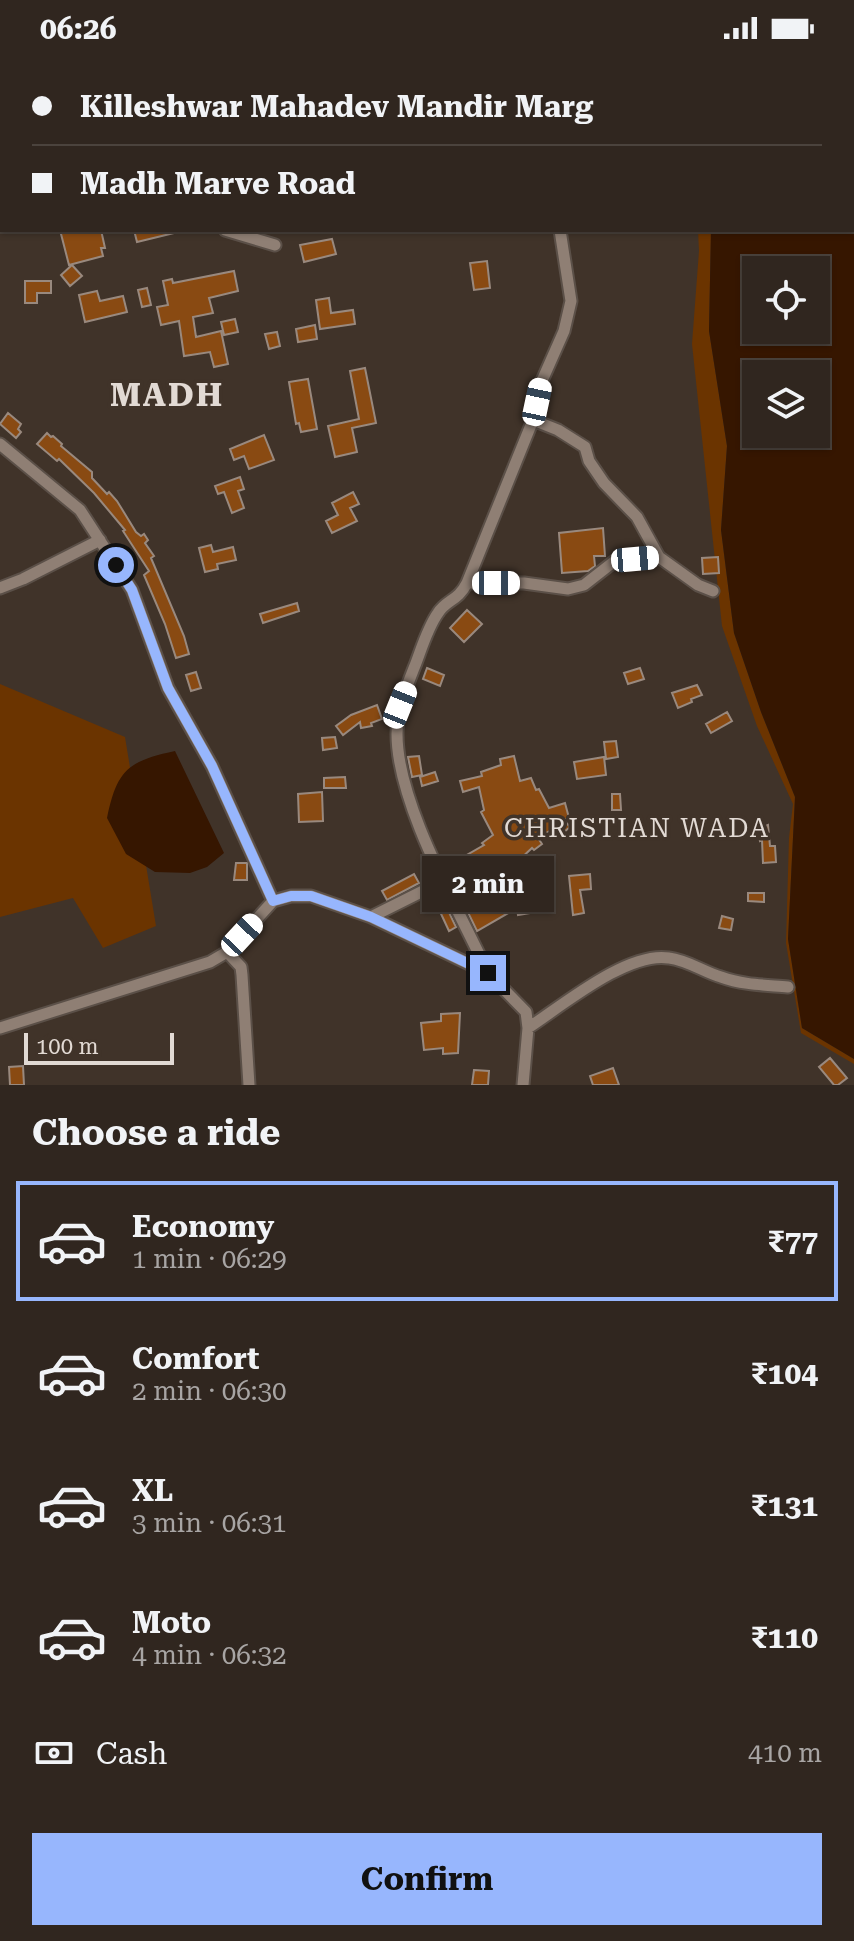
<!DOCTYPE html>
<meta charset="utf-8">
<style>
:root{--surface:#30261f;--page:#3c322c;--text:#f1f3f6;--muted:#a8a5a4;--line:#4b433d;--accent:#97b6fd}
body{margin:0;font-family:"Roboto Serif",serif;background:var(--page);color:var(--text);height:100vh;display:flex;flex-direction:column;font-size:30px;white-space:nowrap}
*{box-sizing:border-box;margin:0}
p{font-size:26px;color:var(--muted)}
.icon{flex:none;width:44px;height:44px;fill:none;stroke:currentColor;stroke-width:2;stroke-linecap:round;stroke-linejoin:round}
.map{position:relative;height:1029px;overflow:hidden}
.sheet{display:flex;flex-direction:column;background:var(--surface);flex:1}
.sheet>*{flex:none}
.top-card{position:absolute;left:0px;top:0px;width:854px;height:176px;box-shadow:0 2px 6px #0004,0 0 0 2px var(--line);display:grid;align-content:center;height:176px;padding:0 32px;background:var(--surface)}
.buttons{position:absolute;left:742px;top:200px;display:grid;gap:16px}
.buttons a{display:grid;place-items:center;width:88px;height:88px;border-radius:0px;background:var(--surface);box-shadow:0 2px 6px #0004,0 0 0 2px var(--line);font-size:40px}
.scale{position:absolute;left:24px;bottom:20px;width:150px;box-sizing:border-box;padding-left:8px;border:4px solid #e2dad4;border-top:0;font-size:22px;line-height:28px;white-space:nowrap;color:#e2dad4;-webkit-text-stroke:6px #403329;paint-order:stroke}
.end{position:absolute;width:36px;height:36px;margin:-18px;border:10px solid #97b6fd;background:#111;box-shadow:0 0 0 4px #111}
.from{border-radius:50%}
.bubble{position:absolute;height:56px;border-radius:0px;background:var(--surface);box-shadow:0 2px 6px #0004,0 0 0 2px var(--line);font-size:26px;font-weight:700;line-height:56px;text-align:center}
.car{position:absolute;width:24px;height:48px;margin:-24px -12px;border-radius:10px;box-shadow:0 0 6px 2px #0007;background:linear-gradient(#fff 24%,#345 0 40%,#fff 0 76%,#345 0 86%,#fff 0)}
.top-card b{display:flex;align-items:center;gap:28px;height:76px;font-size:30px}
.top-card b+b{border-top:2px solid var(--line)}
.top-card i{width:20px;height:20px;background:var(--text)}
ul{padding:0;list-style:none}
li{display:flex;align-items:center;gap:24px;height:120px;margin:0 16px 12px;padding:0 16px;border:4px solid transparent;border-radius:0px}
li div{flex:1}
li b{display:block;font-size:30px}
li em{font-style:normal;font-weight:700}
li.selected{border-color:var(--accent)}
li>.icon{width:72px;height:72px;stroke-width:1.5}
h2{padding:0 32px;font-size:36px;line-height:96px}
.pay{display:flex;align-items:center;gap:20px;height:88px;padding:0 32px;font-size:30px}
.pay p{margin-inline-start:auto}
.cta{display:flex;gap:16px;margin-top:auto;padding:16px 32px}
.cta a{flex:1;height:92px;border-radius:0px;background:var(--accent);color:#111;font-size:32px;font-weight:700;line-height:92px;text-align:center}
.status{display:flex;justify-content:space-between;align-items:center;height:56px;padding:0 40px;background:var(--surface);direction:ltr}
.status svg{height:22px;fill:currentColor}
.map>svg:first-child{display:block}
</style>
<div class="status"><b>06:26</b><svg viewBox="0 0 49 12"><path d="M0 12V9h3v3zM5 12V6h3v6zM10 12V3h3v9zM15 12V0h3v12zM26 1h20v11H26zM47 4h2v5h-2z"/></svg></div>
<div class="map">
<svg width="854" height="1029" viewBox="0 0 854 1029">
<rect width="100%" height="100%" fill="#403329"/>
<path fill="#6b3400" d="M698,174h13l-2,101 18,115 -6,84 13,103 27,79 34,85 -7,142 14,89 52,31v5l-53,-31 -15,-90 3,-105 4,-34 -36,-78 -35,-100 -30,-282 7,-93z
M0,628l125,53 31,189 -53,22 -30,-50 -73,19z"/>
<path fill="#361600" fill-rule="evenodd" d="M720,0h134v1003l-52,-31 -14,-89 7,-142 -34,-85 -27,-79 -13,-103 6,-84 -18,-115 2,-101h141v-172h-133zM756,214h60v60h-60zM756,318h60v60h-60z
M175,695l49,102 -17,14 -17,6 -35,-1 -29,-18 -19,-36c10,-48 21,-57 68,-67z"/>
<path fill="#894a12" stroke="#99897e" stroke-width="2" d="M60,174h41l4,18h-4l2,8 -34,9z
M134,174h39l1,3 -37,9z
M332,183l4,15 -32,8 -4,-17z
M487,205l3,27 -16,2 -4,-27z
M72,209l10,11 -12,10 -9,-11z
M234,215l4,20 -29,7 4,15 -20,4 3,20 25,-6 7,33 -14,3 -4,-15 -26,4 -5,-35 -18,4 -4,-18 11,-2 -5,-24 9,-2 1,4z
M25,225h26v12h-14v10h-12z
M147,232l4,17 -9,2 -4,-17z
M97,235l3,10 23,-5 4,16 -42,10 -6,-27z
M329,242l2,15 22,-3 2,14 -35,5 -4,-29z
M235,263l3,13 -14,3 -3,-13z
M315,269l2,14 -19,3 -2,-13z
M277,276l3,14 -11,3 -4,-15z
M365,312l11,55 -24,5 5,24 -22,5 -7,-31 31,-7 -9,-48z
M308,323l9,50 -16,3 -2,-9 -3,1 -7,-42z
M8,357l13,11 -3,5 3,3 -5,6 -16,-14z
M47,377l4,4 2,-1 9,8 -1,2 31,26v6l15,16 2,-2 8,9 19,31 5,4 3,-2 4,6 -3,3 9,13 -3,2 33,78 5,18 -13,4 -11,-34 -21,-49 5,-4 -26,-40 2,-1 -31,-37 -35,-34 -2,2 -20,-17z
M264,379l10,25 -25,9 -5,-13 -10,4 -4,-11z
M240,421l4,12 -6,2 6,17 -12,5 -8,-21 -6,2 -3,-8z
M353,436l6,12 -9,4 7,13 -25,12 -6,-12 12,-6 -6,-12z
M603,472l2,28h-11l1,10 -7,5 -26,2 -3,-40z
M211,489l2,7 20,-5 3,13 -19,4 1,5 -13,3 -6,-24z
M718,501l1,16 -16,1 -1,-16z
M297,547l2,8 -36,12 -3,-9z
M467,554l15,14 -18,18 -14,-14z
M427,612l17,7 -4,11 -17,-7z
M640,612l4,11 -16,5 -4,-11z
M196,616l5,16 -10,3 -5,-16z
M697,629l5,10 -11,4 1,3 -14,6 -6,-15z
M377,649l5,14 -11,4 1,3 -11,2 -1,-6 -17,13 -7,-9 15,-11z
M727,656l5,9 -21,12 -5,-9z
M335,681l2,11 -14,2 -1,-12z
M616,685l2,16 -12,2 -2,-17z
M419,700l3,19 -10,2 -4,-20z
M514,700l6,25 11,-3 5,12 3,-1 10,19 16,-5 4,15 -5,2 6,7 -13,11 -6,-8 -13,8 4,6 -8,6 -2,-2 -15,14 2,2 -23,16 8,12 -28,17 70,-12 2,13 -30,5 -1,-7 -40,23 -31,-64 38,-22 -2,-2 11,-8 -12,-23 3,-2 -5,-23 -16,5 -3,-11 22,-5 -1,-4 20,-7 -1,-6z
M604,701l2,18 -29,4 -3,-17z
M435,716l3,9 -16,5 -2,-9z
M345,721l1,11h-22v-10z
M322,736l1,29 -24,1 -1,-28z
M612,738h8l1,16h-9z
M768,769l2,21h5l1,16 -13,1 -1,-23 -2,1 -2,-12z
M236,807h11v17h-13z
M414,818l5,9 -32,17 -5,-9z
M590,818l1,15 -11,1 4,23 -11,2 -4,-39z
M748,837h16v9l-16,-1z
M443,844l13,27 -7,4 -13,-28z
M722,860l11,3 -2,11 -12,-2z
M460,957l-2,40 -15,1v-6l-19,2 -3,-27 20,-2v-7z
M830,1002l17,20 -9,7h-4l-15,-18z
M23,1010l1,19h-14l-1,-18z
M613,1012l6,17h-26l-3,-9z
M474,1014l15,1 -1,14h-16z"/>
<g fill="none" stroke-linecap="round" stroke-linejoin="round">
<defs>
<path id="minor" d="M514,0l1,2
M574,2l1,-2
M225,174l50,15
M533,364l25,10 27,17 4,14 15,22 33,34 22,40 39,28 15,6
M0,388l80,66 52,80 36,98 44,78 61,135
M467,527h57l44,6 16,-4 32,-25 43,-3
M0,532l23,-9 77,-39
M273,845l18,-5h20l60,21 117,56 38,39 2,16 -5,57
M371,861l74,-37
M227,896l14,15 1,8 7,110
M488,917c-30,-65 -91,-169 -91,-239 0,-25 10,-48 19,-71 6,-16 12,-36 22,-50 8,-13 20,-12 29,-30l66,-163 8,-37 23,-52 7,-30 -11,-71
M0,972l210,-66 17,-10 46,-51
M528,972c35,-23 100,-77 141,-70 18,2 35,14 52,19 22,8 45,8 67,10"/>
</defs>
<use href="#minor" stroke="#5b5048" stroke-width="15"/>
<use href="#minor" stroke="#8f7f74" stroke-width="11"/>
</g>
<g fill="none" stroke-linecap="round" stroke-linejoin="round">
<path stroke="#97b6fd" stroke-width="10" d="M116,509l16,25 36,98 44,78 61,135 18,-5h20l60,21 117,56"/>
</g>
<g text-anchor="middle" stroke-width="7" stroke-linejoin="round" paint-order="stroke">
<g font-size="26" letter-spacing="2" fill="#e2dad4" stroke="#403329">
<text x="637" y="781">CHRISTIAN WADA</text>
</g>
<g font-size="32" font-weight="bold" letter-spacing="2" fill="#e2dad4" stroke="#403329">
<text x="167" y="350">MADH</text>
</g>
</g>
</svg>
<div class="buttons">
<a><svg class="icon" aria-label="locate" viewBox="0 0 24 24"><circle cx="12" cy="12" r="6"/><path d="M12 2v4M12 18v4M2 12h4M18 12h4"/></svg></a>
<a><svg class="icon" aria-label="layers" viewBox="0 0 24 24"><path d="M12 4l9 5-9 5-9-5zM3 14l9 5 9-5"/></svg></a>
</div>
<div class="scale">100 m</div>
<i class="end from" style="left:116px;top:509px"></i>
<i class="end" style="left:488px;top:917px"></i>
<div class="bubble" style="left:422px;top:800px;width:132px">2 min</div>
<i class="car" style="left:537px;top:346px;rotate:12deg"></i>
<i class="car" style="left:635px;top:503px;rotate:85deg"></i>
<i class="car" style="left:496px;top:527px;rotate:90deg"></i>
<i class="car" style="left:400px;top:649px;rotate:22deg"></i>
<i class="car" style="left:242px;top:879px;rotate:43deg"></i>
<div class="top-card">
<b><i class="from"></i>Killeshwar Mahadev Mandir Marg</b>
<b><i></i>Madh Marve Road</b>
</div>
</div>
<section class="sheet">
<h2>Choose a ride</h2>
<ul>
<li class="selected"><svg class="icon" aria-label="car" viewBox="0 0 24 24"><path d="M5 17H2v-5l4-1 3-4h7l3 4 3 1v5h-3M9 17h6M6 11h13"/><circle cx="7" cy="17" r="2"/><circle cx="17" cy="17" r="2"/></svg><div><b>Economy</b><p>1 min · 06:29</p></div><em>₹77</em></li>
<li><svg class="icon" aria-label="car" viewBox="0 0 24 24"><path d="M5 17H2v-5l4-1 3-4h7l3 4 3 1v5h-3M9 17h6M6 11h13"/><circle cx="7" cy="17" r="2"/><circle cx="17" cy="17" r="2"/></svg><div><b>Comfort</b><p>2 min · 06:30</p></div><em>₹104</em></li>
<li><svg class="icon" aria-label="car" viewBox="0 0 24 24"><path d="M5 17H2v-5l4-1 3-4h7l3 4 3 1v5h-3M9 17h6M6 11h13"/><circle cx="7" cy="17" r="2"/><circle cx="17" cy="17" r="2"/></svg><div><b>XL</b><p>3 min · 06:31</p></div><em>₹131</em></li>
<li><svg class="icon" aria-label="car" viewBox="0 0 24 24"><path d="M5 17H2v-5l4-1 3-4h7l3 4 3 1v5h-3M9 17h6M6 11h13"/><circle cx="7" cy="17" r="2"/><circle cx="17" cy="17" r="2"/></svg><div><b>Moto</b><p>4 min · 06:32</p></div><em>₹110</em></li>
</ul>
<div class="pay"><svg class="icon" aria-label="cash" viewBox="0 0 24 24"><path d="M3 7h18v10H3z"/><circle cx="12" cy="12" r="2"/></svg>Cash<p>410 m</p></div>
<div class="cta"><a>Confirm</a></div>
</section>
